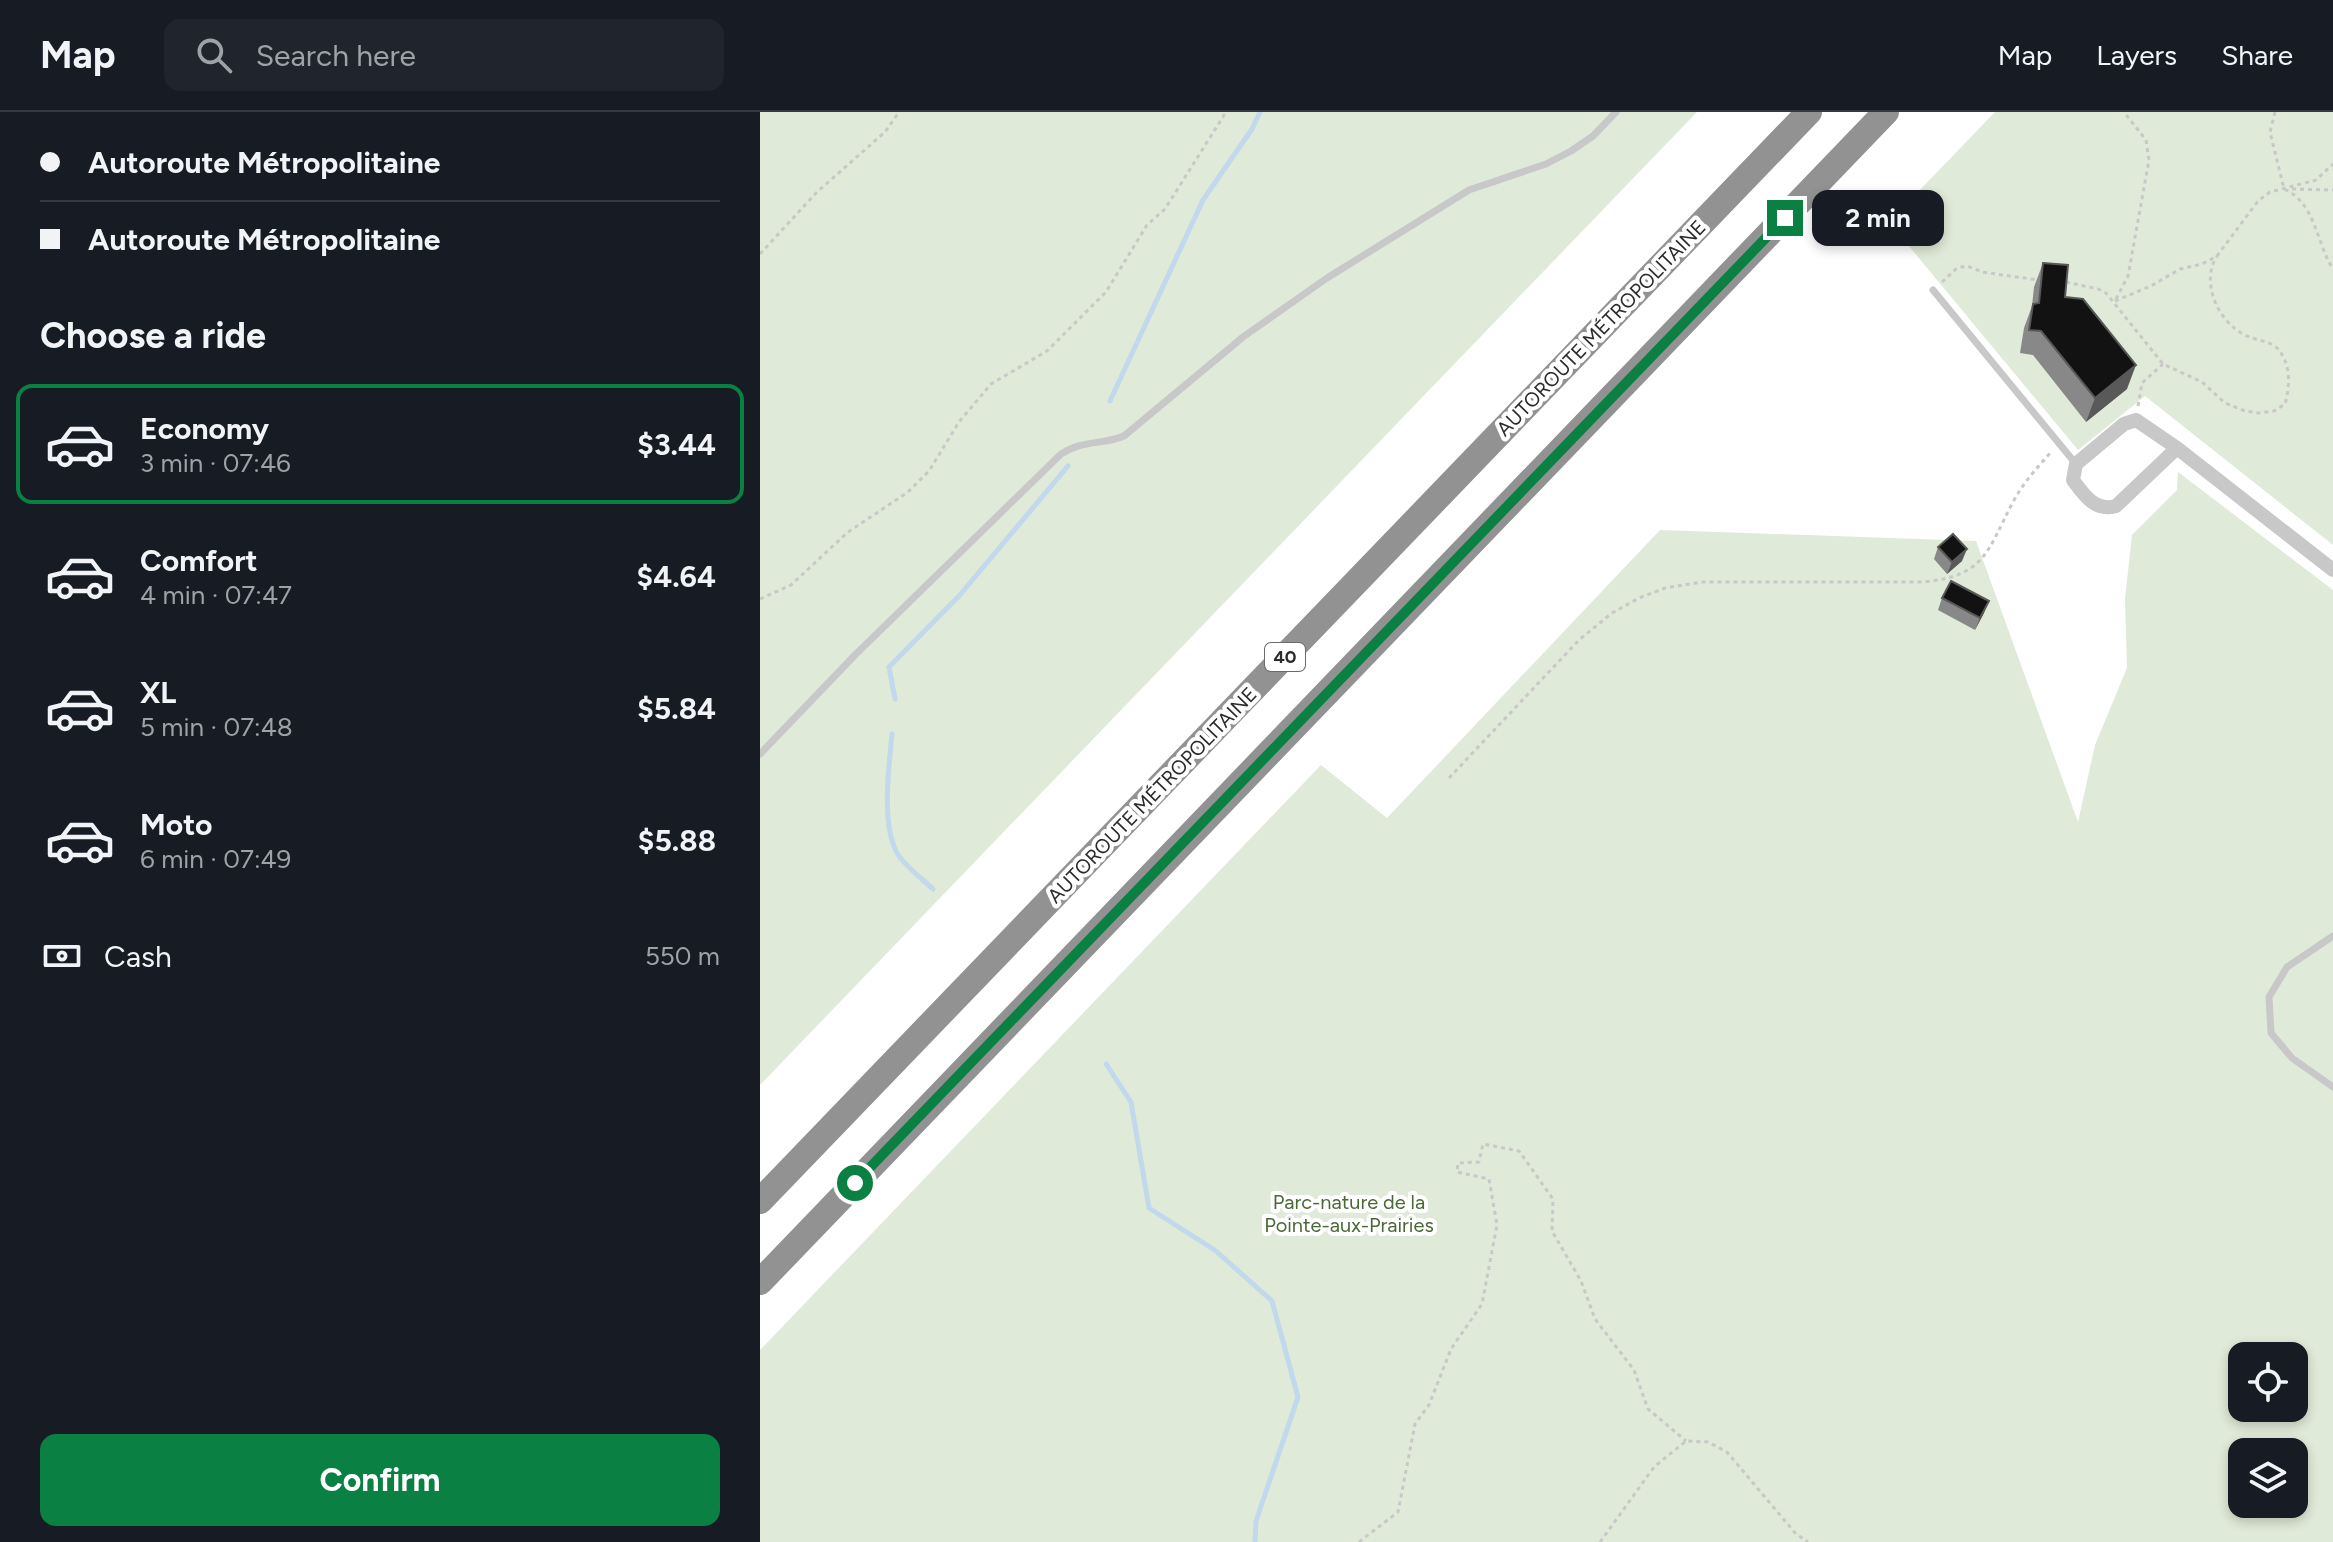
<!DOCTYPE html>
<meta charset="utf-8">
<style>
:root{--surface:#171b24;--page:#20242c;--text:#f1f3f6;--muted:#9ea1a6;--line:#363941;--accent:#0b8043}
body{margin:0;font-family:Figtree,sans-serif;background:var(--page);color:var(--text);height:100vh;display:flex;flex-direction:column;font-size:30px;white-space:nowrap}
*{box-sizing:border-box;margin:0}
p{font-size:26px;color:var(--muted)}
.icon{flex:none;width:44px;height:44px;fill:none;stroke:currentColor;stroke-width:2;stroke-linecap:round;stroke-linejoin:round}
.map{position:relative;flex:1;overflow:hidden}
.side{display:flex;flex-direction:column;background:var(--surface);width:760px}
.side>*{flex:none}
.top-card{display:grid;align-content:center;height:176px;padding:0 40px;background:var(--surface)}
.buttons{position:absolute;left:1468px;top:1230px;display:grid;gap:16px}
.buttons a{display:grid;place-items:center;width:80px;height:80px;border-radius:16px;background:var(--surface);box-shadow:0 4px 12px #0003;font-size:40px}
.end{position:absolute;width:36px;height:36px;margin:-18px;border:10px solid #0b8043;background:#fff;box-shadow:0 0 0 4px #fff}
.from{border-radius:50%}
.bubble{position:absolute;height:56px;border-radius:16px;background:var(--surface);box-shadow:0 4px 12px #0003;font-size:26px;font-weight:700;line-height:56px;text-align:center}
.top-card b{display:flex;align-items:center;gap:28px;height:76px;font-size:30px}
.top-card b+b{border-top:2px solid var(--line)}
.top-card i{width:20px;height:20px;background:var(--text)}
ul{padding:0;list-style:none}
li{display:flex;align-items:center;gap:24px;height:120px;margin:0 16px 12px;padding:0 24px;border:4px solid transparent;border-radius:16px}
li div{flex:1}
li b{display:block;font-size:30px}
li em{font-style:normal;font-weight:700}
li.current{border-color:var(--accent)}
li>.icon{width:72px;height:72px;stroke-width:1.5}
h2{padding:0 40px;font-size:36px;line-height:96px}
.pay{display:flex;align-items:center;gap:20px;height:88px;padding:0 40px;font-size:30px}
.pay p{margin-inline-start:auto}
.action{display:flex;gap:16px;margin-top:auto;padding:16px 40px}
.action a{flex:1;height:92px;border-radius:16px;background:var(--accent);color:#fff;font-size:32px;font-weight:700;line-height:92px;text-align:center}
header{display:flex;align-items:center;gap:48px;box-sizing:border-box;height:112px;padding:0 40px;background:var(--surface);border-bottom:2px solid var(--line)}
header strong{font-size:38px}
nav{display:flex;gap:44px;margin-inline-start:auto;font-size:28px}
.search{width:560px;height:72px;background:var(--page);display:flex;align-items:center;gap:20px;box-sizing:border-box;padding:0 28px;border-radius:16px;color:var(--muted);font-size:30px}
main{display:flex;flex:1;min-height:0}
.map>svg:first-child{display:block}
</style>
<header>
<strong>Map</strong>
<div class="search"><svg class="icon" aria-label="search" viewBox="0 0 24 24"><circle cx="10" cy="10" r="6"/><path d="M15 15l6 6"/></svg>Search here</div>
<nav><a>Map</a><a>Layers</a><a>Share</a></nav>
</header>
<main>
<section class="side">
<div class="top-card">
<b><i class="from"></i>Autoroute Métropolitaine</b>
<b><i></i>Autoroute Métropolitaine</b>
</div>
<h2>Choose a ride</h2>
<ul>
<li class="current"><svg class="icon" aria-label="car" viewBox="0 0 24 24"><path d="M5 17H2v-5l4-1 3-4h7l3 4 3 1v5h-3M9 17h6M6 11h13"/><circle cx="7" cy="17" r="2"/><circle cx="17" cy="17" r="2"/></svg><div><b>Economy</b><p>3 min · 07:46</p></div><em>$3.44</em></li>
<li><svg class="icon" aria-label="car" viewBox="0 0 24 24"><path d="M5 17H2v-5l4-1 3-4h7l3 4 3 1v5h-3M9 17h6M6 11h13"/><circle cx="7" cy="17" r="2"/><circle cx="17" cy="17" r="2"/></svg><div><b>Comfort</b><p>4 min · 07:47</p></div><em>$4.64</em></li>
<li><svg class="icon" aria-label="car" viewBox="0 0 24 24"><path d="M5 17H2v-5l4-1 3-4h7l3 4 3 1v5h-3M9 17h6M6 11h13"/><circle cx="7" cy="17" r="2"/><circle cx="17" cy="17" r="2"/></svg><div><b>XL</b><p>5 min · 07:48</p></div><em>$5.84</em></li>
<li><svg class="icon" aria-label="car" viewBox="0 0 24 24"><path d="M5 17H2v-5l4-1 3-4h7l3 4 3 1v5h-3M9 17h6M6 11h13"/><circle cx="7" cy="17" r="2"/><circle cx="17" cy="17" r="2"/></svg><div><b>Moto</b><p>6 min · 07:49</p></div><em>$5.88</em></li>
</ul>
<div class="pay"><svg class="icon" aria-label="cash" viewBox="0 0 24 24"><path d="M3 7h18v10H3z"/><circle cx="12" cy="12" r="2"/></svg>Cash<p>550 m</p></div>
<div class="action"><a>Confirm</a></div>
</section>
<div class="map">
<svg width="1573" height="1430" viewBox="0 0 1573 1430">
<rect width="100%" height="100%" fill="#fff"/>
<path fill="#e0ead8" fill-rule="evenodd" d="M0,0h937l-937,973z
M1235,0h338v433l-188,-149 -67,54 -189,-228z
M1418,360l155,118v952h-1573v-192l561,-585 66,53 273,-288 316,11 102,281 17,-77 32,-77 -2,-69 7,-64 45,-45zM1482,1244h52v52h-52zM1482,1340h52v52h-52z"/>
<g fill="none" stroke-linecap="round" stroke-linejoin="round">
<path stroke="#c2d8ec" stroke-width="5" d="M350,289l93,-201 49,-71 8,-17
M135,587l-6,-32 70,-71 109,-130
M132,622c-3,32 -11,90 5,119 8,13 24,25 36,36
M346,952l25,38 18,106 67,43 56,50 26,96 -42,124 -1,21"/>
<path stroke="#c8c8c8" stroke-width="3" stroke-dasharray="4 4" stroke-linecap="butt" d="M1515,0l-5,20 14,57c32,14 32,54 49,80
M1532,77l41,1
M0,142l57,-62 68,-60 14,-20
M1182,170l15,-14 10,-2 15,6 56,8
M1306,170l32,7 8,4 57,71 39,18 23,21 20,8 14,2 15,-2 11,-7c5,-18 6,-38 -6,-54 -9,-10 -23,-9 -34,-15 -27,-13 -45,-53 -28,-79
M1356,187l12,-23 21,-116 -3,-20 -22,-28
M1355,189l36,-15 29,-17 22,-5 15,-8 41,-55 12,-9 46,-12 17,-16
M1378,294l4,-23 21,-19
M0,487l31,-14 57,-53 60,-40 21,-21 30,-49 32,-38 56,-33 59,-59 41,-67 18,-16 61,-97
M689,666l130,-138 33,-27 27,-15 26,-10 38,-6h220c63,-6 64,-31 90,-80 10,-19 24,-34 38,-50
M599,1430l39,-30 17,-88 14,-19 22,-56 31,-45 15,-79 -8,-46 -32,-7 1,-9 21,-1 4,-18 36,7 34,48 -1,32 29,50 14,38 39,51 14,39 38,32
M840,1430l54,-75 32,-26 22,1 19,10 69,82 12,8"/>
<path stroke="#c8c8c8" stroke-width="7" d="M1173,178l143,174
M0,642l95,-99 206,-201c20,-14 42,-9 63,-18l119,-99 84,-59 142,-88 77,-26 25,-13 22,-15 23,-24
M1573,824l-46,31 -18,30 2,36 21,25 41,29"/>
<path stroke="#c8c8c8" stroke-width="14" d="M1417,336l-61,58c-21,6 -32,-11 -43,-26l3,-16 48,-40 12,-4 41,28 156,122"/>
<path stroke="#929292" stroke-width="26" d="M0,1089l1049,-1089
M0,1170l1126,-1170"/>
</g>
<path fill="#888" d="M1283,151l84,126 -41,33 -53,-67 -13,-2 4,-25 8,-22 2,-19z
M1178,435l24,14 -15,13 -13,-15z
M1182,486l42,15 -9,17 -37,-20z"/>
<path fill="#595959" d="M1376,253l-9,24 -41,33 9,-24z
M1207,437l-5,12 -15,13 5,-12z
M1229,489l-5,12 -9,17 5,-12z"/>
<path fill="#121212" stroke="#595959" stroke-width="2" d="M1283,151l25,2 -3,32 18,2 53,66 -41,33 -54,-67 -12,-1 4,-26 6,-1z
M1193,422l14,15 -15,13 -14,-15z
M1191,469l38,20 -9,17 -38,-20z"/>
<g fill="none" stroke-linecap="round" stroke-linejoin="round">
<path stroke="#0b8043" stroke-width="10" d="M95,1071l930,-965"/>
</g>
<g text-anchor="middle" stroke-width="8" stroke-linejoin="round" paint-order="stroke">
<rect fill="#fff" stroke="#6b6b6b" stroke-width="2" x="505" y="531" width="40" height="28" rx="6"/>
<g font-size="18" font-weight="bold" fill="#2b2b2b">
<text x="525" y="551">40</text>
</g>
<g font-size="20" fill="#2b2b2b" stroke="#fff">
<text transform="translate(841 216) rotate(-46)" y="7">AUTOROUTE MÉTROPOLITAINE</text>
<text transform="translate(392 683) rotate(-46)" y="7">AUTOROUTE MÉTROPOLITAINE</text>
</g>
<g font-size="20" fill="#4a6838" stroke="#fff">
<text x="589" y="1097">Parc-nature de la<tspan x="589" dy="23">Pointe-aux-Prairies</tspan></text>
</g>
</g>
</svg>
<div class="buttons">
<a><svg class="icon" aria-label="locate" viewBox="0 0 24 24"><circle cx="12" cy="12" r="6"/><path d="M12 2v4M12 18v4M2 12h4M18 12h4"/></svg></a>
<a><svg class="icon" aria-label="layers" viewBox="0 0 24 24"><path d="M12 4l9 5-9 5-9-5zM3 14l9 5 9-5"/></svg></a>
</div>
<i class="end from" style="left:95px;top:1071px"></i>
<i class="end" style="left:1025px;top:106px"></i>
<div class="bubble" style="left:1052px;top:78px;width:132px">2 min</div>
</div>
</main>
